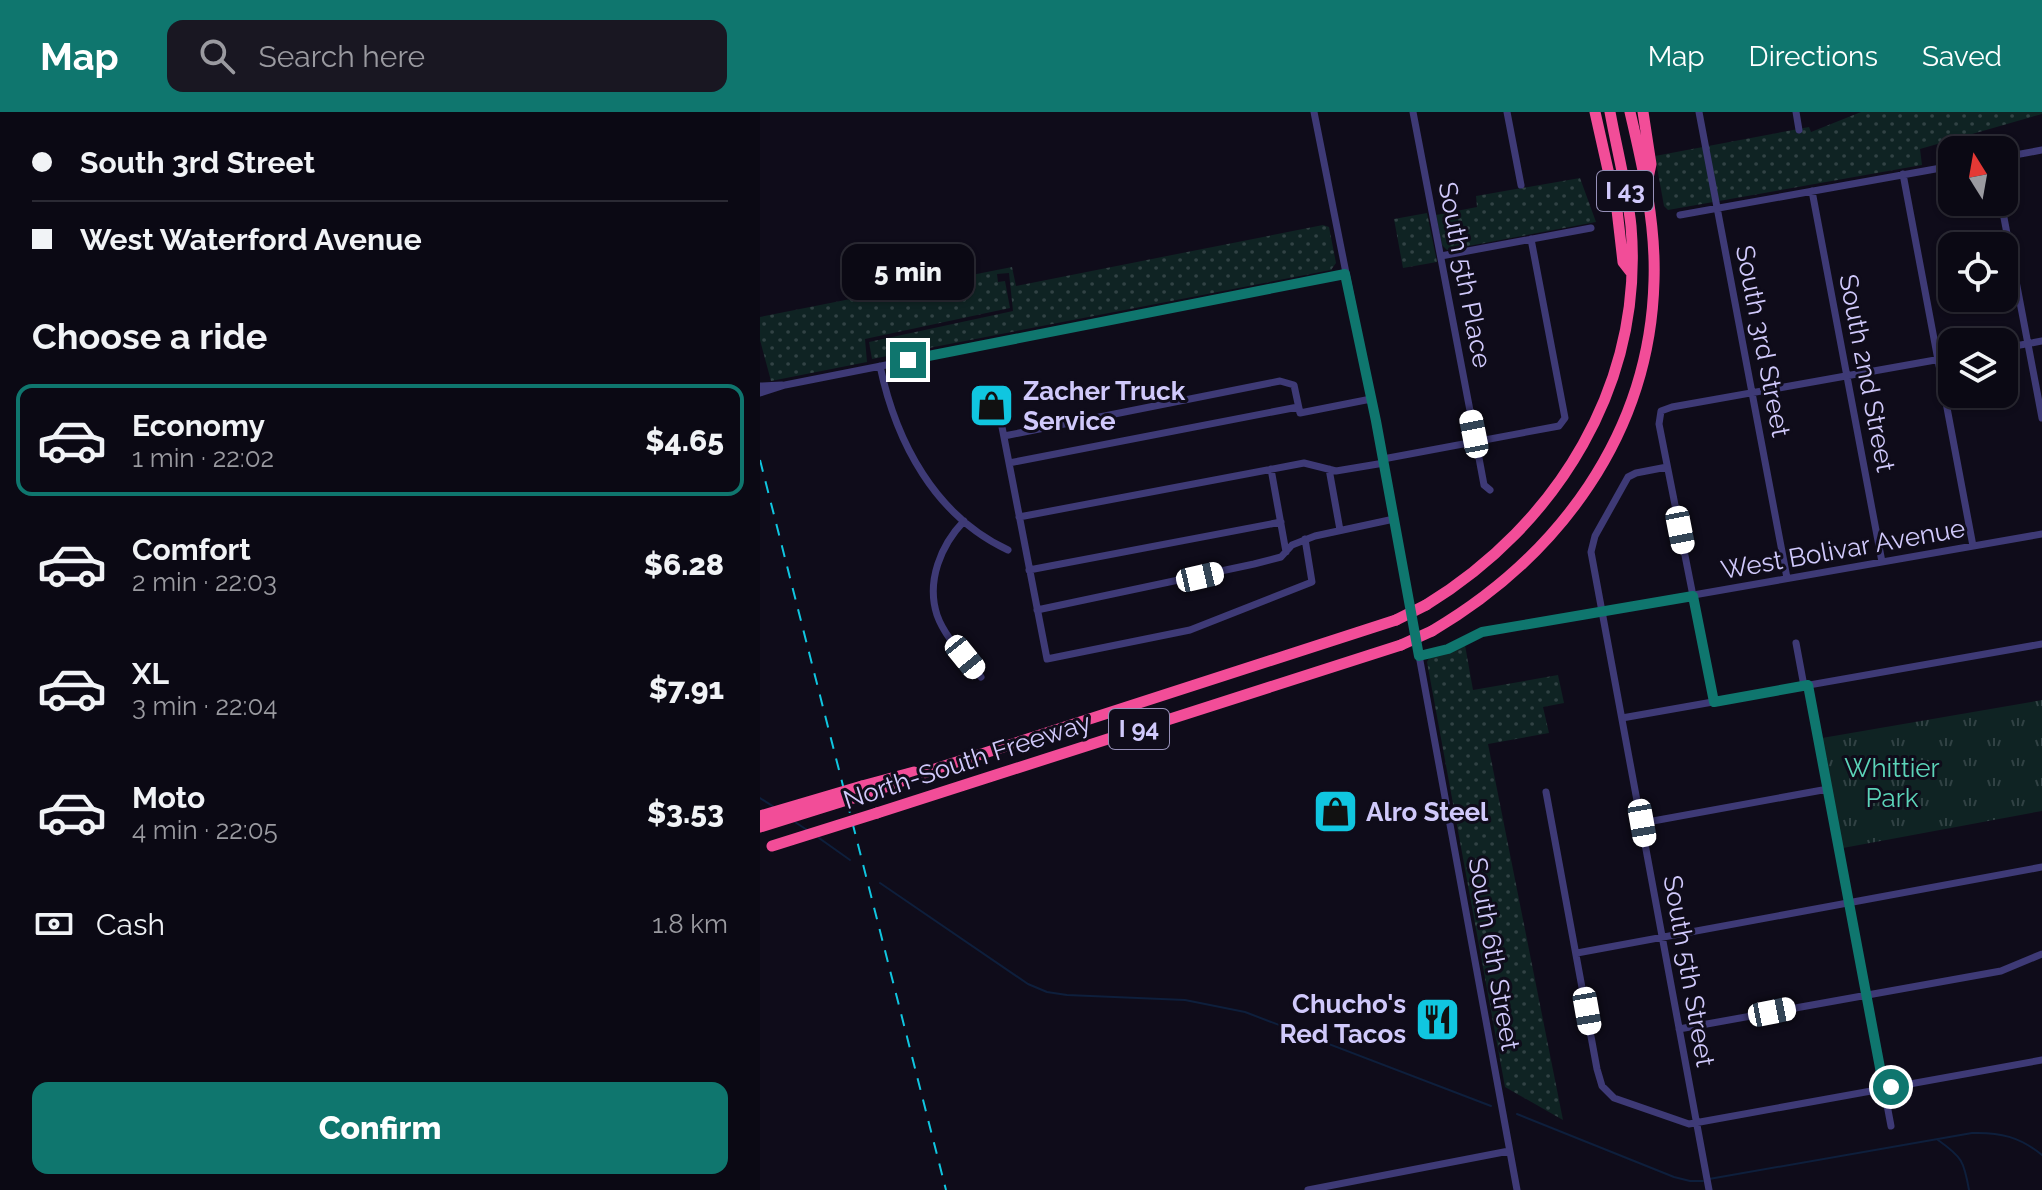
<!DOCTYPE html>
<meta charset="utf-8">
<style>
:root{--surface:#0b0914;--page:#191722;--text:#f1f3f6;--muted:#9a9aa0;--line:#2b2a34;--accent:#0f766e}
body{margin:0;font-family:Raleway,sans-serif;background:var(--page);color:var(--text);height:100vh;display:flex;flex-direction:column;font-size:30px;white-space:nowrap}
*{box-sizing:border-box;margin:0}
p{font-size:26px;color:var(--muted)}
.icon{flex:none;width:44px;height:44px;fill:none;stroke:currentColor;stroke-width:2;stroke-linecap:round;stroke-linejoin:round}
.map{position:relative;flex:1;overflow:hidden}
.panel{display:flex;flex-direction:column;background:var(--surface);width:760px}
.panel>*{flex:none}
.top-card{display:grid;align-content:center;height:176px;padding:0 32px;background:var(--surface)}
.needle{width:52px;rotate:349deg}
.controls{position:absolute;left:1178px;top:24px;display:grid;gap:16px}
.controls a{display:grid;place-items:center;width:80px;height:80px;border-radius:16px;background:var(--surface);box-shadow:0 2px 6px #0004,0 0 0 2px var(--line);font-size:40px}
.end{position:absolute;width:36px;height:36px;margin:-18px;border:10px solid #0f766e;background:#fff;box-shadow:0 0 0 4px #fff}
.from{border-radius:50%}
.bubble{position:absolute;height:56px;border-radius:16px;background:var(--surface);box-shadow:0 2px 6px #0004,0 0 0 2px var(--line);font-size:26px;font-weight:800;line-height:56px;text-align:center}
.car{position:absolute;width:24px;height:48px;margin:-24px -12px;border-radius:10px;box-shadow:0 0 6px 2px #0007;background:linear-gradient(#fff 24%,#345 0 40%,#fff 0 76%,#345 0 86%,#fff 0)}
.top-card b{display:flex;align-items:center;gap:28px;height:76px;font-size:30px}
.top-card b+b{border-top:2px solid var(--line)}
.top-card i{width:20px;height:20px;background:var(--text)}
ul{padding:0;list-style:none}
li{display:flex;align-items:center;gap:24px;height:112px;margin:0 16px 12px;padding:0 16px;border:4px solid transparent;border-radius:16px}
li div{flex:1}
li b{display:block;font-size:30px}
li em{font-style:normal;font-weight:800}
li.on{border-color:var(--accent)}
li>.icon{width:72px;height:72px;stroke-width:1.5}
h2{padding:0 32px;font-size:36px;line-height:96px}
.pay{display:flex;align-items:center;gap:20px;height:88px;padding:0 32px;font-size:30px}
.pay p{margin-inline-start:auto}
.button{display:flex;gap:16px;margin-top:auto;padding:16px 32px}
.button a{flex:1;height:92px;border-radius:16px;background:var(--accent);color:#fff;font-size:32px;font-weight:800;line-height:92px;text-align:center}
header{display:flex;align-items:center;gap:48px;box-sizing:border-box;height:112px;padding:0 40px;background:var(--accent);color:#fff}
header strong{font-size:38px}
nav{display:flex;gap:44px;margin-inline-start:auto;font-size:28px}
.search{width:560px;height:72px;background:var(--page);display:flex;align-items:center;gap:20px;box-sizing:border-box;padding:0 28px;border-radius:16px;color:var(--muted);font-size:30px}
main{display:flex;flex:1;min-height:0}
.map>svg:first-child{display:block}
</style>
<header>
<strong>Map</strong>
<div class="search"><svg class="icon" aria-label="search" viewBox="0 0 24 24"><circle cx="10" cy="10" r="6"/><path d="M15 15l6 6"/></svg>Search here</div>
<nav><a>Map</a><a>Directions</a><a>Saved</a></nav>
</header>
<main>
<section class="panel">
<div class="top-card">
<b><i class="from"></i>South 3rd Street</b>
<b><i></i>West Waterford Avenue</b>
</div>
<h2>Choose a ride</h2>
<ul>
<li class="on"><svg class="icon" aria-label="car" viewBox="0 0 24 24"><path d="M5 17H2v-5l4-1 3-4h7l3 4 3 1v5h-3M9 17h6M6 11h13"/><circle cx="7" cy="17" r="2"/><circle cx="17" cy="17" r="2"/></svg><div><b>Economy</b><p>1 min · 22:02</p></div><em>$4.65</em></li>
<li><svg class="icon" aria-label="car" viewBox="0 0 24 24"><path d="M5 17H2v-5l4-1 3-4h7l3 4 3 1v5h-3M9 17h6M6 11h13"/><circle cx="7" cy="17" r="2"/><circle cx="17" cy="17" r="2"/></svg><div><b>Comfort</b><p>2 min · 22:03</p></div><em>$6.28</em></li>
<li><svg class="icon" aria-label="car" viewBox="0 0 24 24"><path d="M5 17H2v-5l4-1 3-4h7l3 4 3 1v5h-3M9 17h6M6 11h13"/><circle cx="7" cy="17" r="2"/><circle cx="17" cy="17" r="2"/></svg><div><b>XL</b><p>3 min · 22:04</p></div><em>$7.91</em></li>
<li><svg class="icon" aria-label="car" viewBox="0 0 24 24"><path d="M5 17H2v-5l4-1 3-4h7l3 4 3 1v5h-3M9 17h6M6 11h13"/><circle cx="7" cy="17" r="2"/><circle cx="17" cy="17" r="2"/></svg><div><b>Moto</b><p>4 min · 22:05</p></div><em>$3.53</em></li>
</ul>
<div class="pay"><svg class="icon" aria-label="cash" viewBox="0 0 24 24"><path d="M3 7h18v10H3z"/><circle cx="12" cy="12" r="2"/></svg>Cash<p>1.8 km</p></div>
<div class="button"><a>Confirm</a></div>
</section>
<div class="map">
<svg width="1282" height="1078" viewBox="0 0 1282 1078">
<defs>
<pattern id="grass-dots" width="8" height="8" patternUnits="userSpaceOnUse" patternTransform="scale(2)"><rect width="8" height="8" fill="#0f2323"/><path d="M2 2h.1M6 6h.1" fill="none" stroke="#314244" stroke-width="1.8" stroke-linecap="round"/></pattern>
<pattern id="park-tufts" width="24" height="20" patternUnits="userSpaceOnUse" patternTransform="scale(2)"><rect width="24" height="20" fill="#0f2323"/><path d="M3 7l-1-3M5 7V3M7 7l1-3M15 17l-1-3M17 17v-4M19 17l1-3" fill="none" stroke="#314244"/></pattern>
</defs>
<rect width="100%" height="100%" fill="#0f0c1a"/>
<path fill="url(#grass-dots)" d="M1101,0h181v2l-122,35 2,16 -254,45 -4,-4 -9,-50 154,-29 2,5z
M820,66l16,44 -149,28 -5,-5 -6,-30 41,-8 -1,-11z
M667,101l10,49 -34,6 -9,-49z
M563,113l6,2 7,36 -5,7 -459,89 -3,-17 144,-31 -4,-38 -12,1 1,8 7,-1 5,27 -145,31 2,23 -96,19 -11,-41v-23l252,-50 4,19z
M705,533l8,45 85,-15 6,28 -21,4 6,26 -61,11 75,376 -58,-33 -78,-425 2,-4 20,-5z"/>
<path fill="url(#park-tufts)" d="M1282,588v111l-199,37 -21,-110z"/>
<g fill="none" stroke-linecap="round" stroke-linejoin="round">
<path stroke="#0e1f3c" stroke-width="2" d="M0,686l14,9
M35,710l12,8
M59,726l31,22
M120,771l148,101 19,8 20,3 118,5 60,12 246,94
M757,1002l157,63 16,4h13
M1178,1028c24,17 26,21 31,50
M949,1067l263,-46c28,-1 48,4 70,22"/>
<path stroke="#3e3a76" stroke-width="7" d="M554,0l69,347 134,731
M653,0l63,330 8,43 6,5
M747,0l14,73
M939,0l88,466
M1036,0l3,18
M1244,45l38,-7
M1143,62l70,372
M1052,79l70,371
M1241,90l41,216
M920,103l272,-49
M681,144l150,-28
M1244,236l38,-7
M120,254c16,76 55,150 128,184
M0,274l22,-1
M0,281l25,-8 560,-111
M242,315l45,232 143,-29 122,-48 -7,-43
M244,324l276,-55 14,4 6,28 71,-14
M623,347l176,-33 6,-8 -34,-179
M249,351l289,-56
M907,355l-31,6 -8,4 -33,59 -4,16 118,638
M511,357l15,83
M569,357l11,61
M259,405l285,-54 32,8 48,-8
M204,409c-23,24 -38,60 -27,94 8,23 29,43 44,62
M269,458l252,-48
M277,498l217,-46 27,-7 11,-12 23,-9 79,-17
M1036,531l8,43
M659,544l29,-7 34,-17 560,-98
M1048,573l83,441
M954,590l-55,-278 2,-13 11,-4 280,-50
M862,606l420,-74
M786,680l51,277 5,17 12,12 75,26 353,-64
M882,711l186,-34
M817,841l465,-86
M919,917l322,-58 41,-17
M548,1078l201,-39"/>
<path stroke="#f24d98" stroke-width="11" d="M835,0l22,98 6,52 7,9
M883,0l8,52 -3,14
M666,493c132,-81 218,-221 205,-379 -4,-38 -14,-76 -21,-114
M672,519c127,-75 218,-197 222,-350 2,-57 -11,-114 -24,-169
M102,674l52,-14
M106,682l69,-25 461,-149
M117,701l524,-168"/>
<path stroke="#10c6e0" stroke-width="2" stroke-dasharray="12 10" stroke-linecap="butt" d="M0,348l186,730"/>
<path stroke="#f24d98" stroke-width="11" d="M636,508l30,-15
M641,533l31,-14
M0,704l102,-30
M0,715l106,-33
M12,734l105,-33"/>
</g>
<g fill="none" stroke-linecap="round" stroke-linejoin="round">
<path stroke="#0f766e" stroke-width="10" d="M148,248l437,-86 31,147 43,235 29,-7 34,-17 211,-36 21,106 94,-17 76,404 7,-2"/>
</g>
<defs>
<symbol id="shop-square" viewBox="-11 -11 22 22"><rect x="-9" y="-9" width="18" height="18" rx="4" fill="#10c6e0" stroke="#0f0c1a"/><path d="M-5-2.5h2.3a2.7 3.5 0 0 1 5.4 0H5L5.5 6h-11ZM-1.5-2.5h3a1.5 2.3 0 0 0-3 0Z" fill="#111"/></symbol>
<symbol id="restaurant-square" viewBox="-11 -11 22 22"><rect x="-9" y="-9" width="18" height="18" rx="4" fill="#10c6e0" stroke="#0f0c1a"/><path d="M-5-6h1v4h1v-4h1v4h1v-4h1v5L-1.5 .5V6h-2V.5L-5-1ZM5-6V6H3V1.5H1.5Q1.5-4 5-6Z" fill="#111"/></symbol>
</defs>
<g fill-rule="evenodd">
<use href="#shop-square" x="206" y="268" width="51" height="51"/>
<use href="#shop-square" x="550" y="674" width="51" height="51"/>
<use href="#restaurant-square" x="652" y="882" width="51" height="51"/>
</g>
<g text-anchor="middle" stroke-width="6" stroke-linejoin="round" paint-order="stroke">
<g fill="#0f0c1a" stroke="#9690b8" stroke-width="2">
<rect x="837" y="59" width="56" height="40" rx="6"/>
<rect x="349" y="597" width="60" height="40" rx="6"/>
</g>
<g font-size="24" font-weight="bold" fill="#d0c9fb">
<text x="865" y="87">I 43</text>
<text x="379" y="625">I 94</text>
</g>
<g font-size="26" fill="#d0c9fb" stroke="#0f0c1a">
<text transform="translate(705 163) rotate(79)" y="9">South 5th Place</text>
<text transform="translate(1003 229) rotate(79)" y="9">South 3rd Street</text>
<text transform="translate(1107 261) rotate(79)" y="9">South 2nd Street</text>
<text transform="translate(1083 437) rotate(-10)" y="9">West Bolivar Avenue</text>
<text transform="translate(207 649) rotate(-18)" y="9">North-South Freeway</text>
<text transform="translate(734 842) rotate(80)" y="9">South 6th Street</text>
<text transform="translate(929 859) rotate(80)" y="9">South 5th Street</text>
</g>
<g font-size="26" font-weight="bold" fill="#d0c9fb" stroke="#0f0c1a" text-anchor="start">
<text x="263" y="288">Zacher Truck<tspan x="263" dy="30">Service</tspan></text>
<text x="606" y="709">Alro Steel</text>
<text x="646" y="901" text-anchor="end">Chucho's<tspan x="646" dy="30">Red Tacos</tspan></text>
</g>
<g font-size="26" fill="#5cd4b9" stroke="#0f0c1a">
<text x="1132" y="665">Whittier<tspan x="1132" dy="30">Park</tspan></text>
</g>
</g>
</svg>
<div class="controls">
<a><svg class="needle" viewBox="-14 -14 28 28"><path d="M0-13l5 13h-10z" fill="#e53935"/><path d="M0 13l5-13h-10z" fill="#9a9aa0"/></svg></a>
<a><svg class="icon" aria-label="locate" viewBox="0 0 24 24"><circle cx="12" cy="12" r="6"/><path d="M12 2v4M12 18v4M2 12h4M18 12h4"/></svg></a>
<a><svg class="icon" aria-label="layers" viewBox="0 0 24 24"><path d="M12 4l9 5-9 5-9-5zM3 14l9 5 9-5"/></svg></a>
</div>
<i class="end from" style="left:1131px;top:975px"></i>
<i class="end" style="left:148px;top:248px"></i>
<div class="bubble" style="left:82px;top:132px;width:132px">5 min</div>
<i class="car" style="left:714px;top:322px;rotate:349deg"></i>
<i class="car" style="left:920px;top:418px;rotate:169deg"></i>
<i class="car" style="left:440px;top:465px;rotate:77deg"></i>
<i class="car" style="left:205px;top:545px;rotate:141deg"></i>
<i class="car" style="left:882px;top:711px;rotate:170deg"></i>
<i class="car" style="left:827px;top:899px;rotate:170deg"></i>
<i class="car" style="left:1012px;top:900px;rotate:79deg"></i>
</div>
</main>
